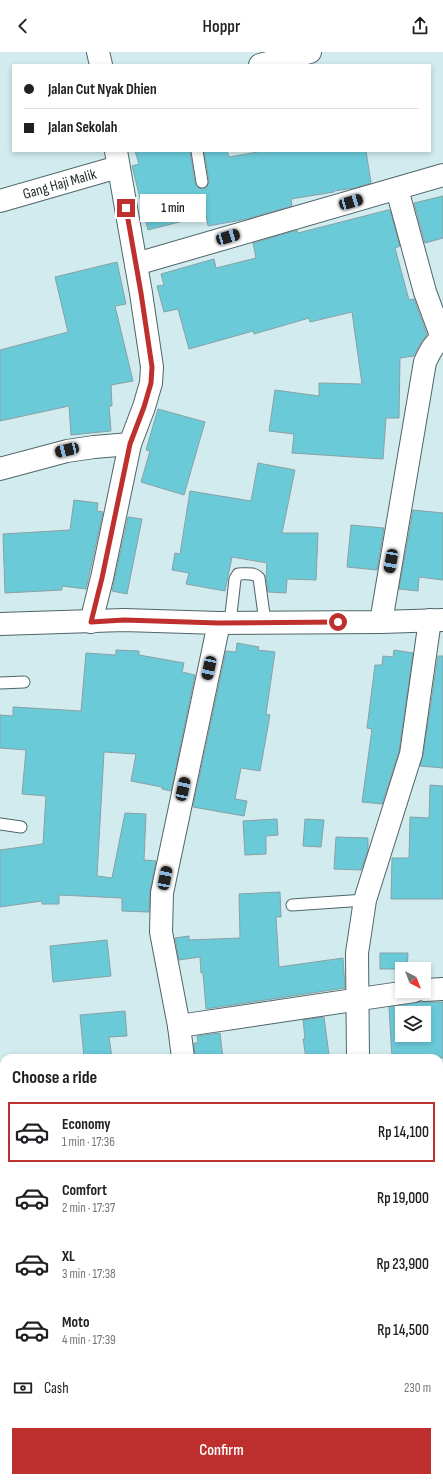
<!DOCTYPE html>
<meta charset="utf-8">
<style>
:root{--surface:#fff;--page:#f6f6f6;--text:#202124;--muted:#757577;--line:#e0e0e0;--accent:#be302d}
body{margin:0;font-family:"Sofia Sans Condensed",sans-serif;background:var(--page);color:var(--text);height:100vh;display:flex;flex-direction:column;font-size:15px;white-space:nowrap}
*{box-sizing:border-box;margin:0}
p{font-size:13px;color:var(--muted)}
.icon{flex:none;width:22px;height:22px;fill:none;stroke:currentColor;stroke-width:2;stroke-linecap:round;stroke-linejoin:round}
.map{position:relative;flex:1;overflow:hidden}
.side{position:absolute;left:0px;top:1002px;width:443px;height:428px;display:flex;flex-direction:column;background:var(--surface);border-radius:12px 12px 0 0;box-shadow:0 2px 6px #0003}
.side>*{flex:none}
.banner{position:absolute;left:12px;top:12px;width:419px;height:88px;border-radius:0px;box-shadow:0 2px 6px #0003;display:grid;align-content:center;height:88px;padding:0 12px;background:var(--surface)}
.needle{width:26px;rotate:138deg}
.controls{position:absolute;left:395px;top:910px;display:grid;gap:8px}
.controls a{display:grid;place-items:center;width:36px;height:36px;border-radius:0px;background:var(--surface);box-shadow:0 2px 6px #0003;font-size:20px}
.end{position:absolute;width:18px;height:18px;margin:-9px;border:5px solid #be302d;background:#fff;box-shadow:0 0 0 2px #fff}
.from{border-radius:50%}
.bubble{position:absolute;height:28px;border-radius:0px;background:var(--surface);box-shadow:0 2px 6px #0003;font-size:13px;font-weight:600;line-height:28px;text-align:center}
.car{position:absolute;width:12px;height:24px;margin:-12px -6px;border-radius:5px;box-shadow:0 0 3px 1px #0007;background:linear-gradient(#222 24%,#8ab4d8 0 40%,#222 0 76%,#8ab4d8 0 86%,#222 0)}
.banner b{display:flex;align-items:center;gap:14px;height:38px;font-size:15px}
.banner b+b{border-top:1px solid var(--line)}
.banner i{width:10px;height:10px;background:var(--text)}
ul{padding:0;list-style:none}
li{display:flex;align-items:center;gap:12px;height:60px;margin:0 8px 6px;padding:0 4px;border:2px solid transparent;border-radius:0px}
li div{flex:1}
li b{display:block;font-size:15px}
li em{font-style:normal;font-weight:600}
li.on{border-color:var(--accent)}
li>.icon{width:36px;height:36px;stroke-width:1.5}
h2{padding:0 12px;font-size:18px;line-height:48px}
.pay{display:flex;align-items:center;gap:10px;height:44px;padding:0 12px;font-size:15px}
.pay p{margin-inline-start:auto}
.cta{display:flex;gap:8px;margin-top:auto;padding:8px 12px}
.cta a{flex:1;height:46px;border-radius:0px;background:var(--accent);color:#fff;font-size:16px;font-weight:600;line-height:46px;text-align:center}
header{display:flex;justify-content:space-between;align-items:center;height:52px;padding:0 12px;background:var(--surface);font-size:18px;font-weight:600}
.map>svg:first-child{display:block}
</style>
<header><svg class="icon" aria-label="back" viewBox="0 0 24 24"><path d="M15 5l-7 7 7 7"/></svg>Hoppr<svg class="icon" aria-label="share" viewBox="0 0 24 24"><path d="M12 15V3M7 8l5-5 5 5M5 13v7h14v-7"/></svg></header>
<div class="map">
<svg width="443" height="1430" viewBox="0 0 443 1430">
<rect width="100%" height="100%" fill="#d1ebef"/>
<path fill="#6bcad8" stroke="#88a1a4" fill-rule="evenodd" d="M135,99h55l5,32 4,5 4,1 4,-2 2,-6 -5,-30h23l2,6 34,-6h103l5,32 -16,5 -21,3v1l-43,7 1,7 -45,13 -39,7 -2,-11 -58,15 -16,-64 7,-2z
M443,144v42l-18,5 -11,-40z
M388,158h2l10,36 -5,2 14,52 5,-1 13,36 -6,7 -7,14 -14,2 -1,60h-13l-3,41 -91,-6 2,-19 -25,-3 6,-41 44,6v-13l43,1 -10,-72 -42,10 -1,-4 -55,16 -1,-3 -64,18 -11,-40 -14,3 -7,-26 7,-1 -3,-11 53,-15 2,9 40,-10 -3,-15 44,-13 1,3z
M117,210l9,42 -11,2 18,75 -22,4 1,21h-3l2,25 -40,4 -2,-29 -69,15v-71l68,-18 -13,-55z
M158,357l47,13 -21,73 -43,-13 9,-31 -4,-1z
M258,411l37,7 -13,63h36l-2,47 -29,-1 -1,14 -18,-1 -2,-15 1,-14 -35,-6 -7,34 -39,-7 3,-11 -17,-3 3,-17 5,1 10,-63 61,10z
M74,448l24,3 -1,8 6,1 -17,77 -24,-3v4l-57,3 -2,-59 67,-4z
M413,458l30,3v67l-24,-3 -1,14 -19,-2z
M128,465l14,2 -15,75 -15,-3z
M351,473l33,3 -7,42 -30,-3z
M237,591l22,4 -1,3 17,2 -9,62 4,1 -10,56 -19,-3 -6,31 12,2 -3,15 -51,-9 33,-156 10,1z
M116,598l23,1v4l45,8 -2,9 13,3 -24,116 -9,-2v-2l-31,-6 5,-27 -32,-2 -7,124 15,2 13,-65 21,1 -2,46 12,1 -6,30 -1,21 -27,-1v-13l-63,-3v9h-17v-3l-42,6v-57l43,-6 3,-48 -24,-2 4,-44 -26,-2v-33l13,1v-9l68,4 5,-58 30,2z
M394,598l19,3 -14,98 -17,53 -20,-2 10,-73 -5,-1 8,-63h7l1,-9 10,1z
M438,604h5v112l-23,-2 3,-10z
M430,733l13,1v113h-52l1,-41h17l1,-41 19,1z
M277,767l1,16 -12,1v18l-21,1 -2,-34z
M305,767l19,1 -3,27 -18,-1z
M336,785l32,1v12l-7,20 -27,-1z
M280,840l1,25h-5l3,50 64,-9 2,30 -139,21 -3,-36h-2l-1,-16 -21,3 -4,-22 14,-2v4l51,-2 -1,-44z
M107,888l4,36 -58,6 -3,-36z
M380,901h28l-1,16h-27z
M420,950h23v56h-51l-3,-51zM402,961h22v22h-22z
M125,959l2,25 -18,1 3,21h-28l-4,-43z
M324,965l5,38 -23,3 -3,-19h2l-2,-19z
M220,981l3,25h-28l-1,-15h4l-1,-7z"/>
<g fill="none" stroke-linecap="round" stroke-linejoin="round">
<defs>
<path id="lane" d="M197,99l5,31
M230,571l5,-44 3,-5c8,0 16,-2 21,4l6,44
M0,631l24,-1
M0,772l21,3
M292,853l73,-5"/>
<g id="street">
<path d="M98,0l3,13"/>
<path d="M260,13l50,-13"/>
<path d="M397,137l28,103 17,46"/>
<path id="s1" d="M0,149l118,-34"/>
<path d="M136,212l307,-89"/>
<path d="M0,417l67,-18 27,-4 36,-3"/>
<path d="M91,570l11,-44 28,-134 14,-37 7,-24 1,-16 -11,-74 -25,-142"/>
<path d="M381,570l44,-260c5,-10 8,-18 18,-24"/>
<path d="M424,938l19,-1"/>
<path d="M179,974l235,-35"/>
<path d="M183,1006l-4,-32 -18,-94 1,-39 57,-270"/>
<path d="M358,1006l-1,-105 8,-53 46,-146 19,-134"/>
<path d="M0,1257l4,18"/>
<path d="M21,1426v4"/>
<path d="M394,1426v4"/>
</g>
<path id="primary" d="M0,572l124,-4 95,3 162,-1 62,-2"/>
</defs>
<use href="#lane" stroke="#4f6569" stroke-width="13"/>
<use href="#street" stroke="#4f6569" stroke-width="24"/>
<use href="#primary" stroke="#4f6569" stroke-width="24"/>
<use href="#lane" stroke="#fff" stroke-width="11"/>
<use href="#street" stroke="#fff" stroke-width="22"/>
<use href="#primary" stroke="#fff" stroke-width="22"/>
</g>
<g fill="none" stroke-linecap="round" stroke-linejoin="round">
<path stroke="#be302d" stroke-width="5" d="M126,156l15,85 11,74 -1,16 -7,24 -14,37 -28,134 -11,44 33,-2 94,3 120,-1"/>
</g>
<g text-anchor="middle" stroke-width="3.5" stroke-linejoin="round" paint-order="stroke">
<g font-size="15" fill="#262f31" stroke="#def9fd">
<text dy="5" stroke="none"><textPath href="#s1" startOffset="62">Gang Haji Malik</textPath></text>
</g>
</g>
</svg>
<div class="controls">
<a><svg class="needle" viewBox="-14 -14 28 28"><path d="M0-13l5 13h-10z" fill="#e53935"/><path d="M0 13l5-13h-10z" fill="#757577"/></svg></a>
<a><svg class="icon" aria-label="layers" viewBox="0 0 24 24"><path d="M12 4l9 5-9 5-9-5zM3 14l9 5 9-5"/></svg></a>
</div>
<i class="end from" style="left:338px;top:570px"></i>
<i class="end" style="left:126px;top:156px"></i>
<div class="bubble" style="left:140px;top:142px;width:66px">1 min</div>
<i class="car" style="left:351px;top:150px;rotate:74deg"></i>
<i class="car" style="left:228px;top:185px;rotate:74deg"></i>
<i class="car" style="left:67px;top:398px;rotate:257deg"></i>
<i class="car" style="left:391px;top:509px;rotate:190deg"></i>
<i class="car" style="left:209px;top:616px;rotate:192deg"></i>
<i class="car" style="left:183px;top:737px;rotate:12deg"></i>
<i class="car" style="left:165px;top:826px;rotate:11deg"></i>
<div class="banner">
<b><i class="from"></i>Jalan Cut Nyak Dhien</b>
<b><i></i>Jalan Sekolah</b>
</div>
<section class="side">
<h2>Choose a ride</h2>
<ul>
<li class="on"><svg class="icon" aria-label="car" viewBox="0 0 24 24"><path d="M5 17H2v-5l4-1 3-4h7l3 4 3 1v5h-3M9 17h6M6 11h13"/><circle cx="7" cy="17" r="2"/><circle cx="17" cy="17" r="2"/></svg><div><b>Economy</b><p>1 min · 17:36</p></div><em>Rp 14,100</em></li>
<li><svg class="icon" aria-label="car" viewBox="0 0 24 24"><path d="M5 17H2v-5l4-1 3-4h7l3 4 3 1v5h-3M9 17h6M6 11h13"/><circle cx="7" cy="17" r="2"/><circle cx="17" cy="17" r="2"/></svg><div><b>Comfort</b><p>2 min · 17:37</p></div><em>Rp 19,000</em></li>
<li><svg class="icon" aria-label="car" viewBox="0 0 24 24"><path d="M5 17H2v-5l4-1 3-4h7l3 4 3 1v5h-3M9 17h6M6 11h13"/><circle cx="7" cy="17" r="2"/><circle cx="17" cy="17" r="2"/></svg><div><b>XL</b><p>3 min · 17:38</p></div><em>Rp 23,900</em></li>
<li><svg class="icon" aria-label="car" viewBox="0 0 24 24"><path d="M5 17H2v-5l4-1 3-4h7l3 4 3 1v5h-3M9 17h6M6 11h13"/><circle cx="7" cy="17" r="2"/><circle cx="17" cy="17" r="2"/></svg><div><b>Moto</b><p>4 min · 17:39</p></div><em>Rp 14,500</em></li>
</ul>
<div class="pay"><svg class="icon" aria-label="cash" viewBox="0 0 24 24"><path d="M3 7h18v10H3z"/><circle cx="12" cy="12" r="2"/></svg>Cash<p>230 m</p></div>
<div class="cta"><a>Confirm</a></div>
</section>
</div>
